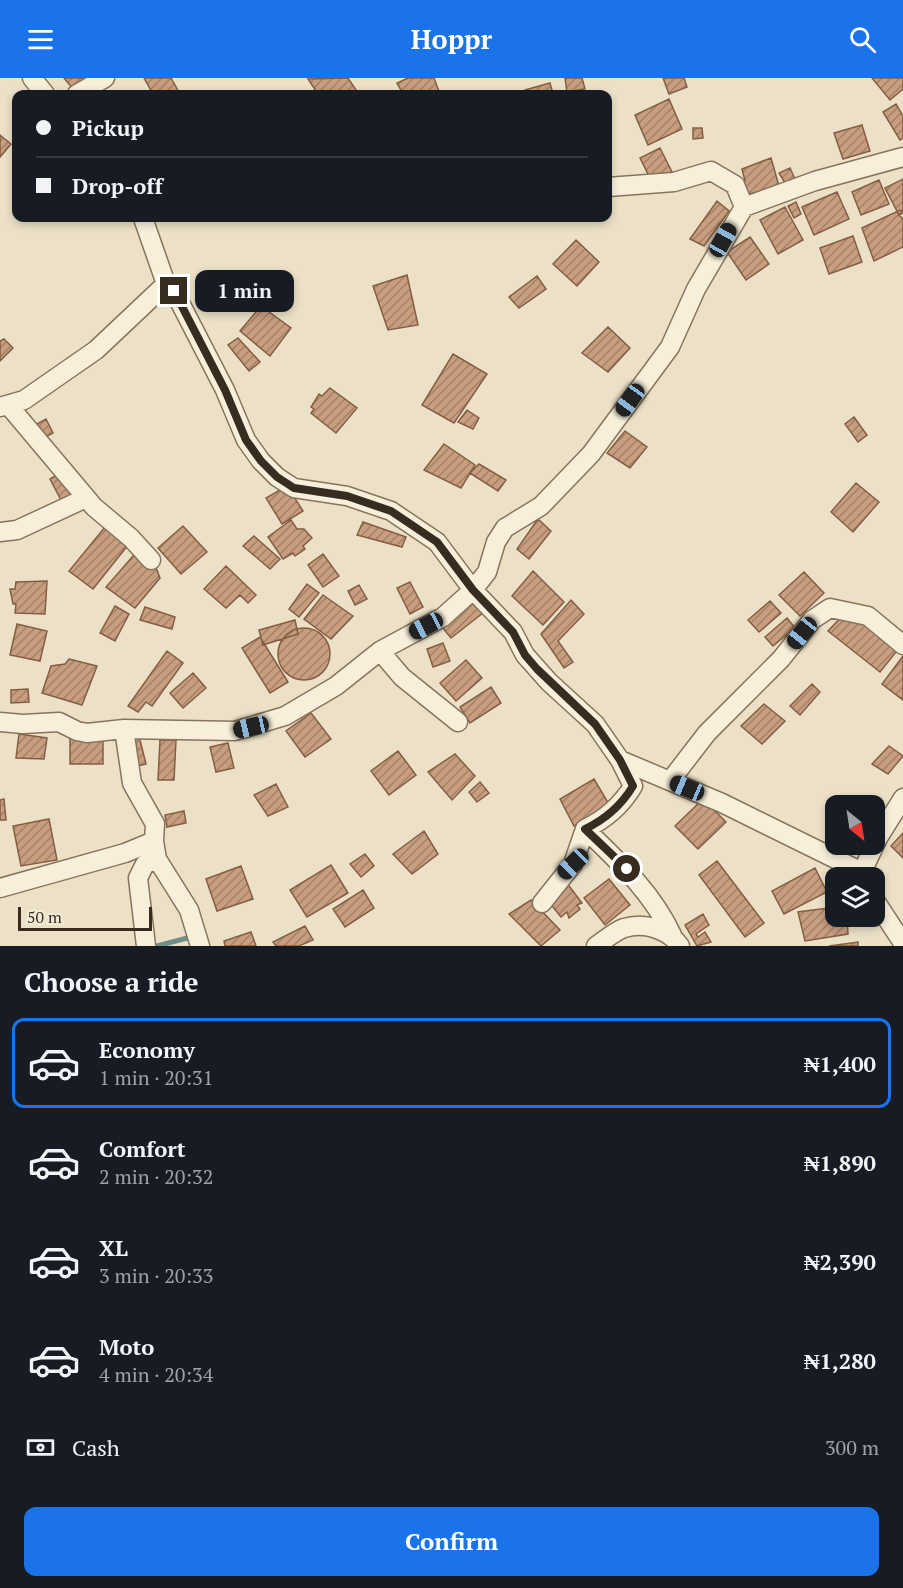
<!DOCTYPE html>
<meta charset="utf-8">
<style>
:root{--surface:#171b24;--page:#242831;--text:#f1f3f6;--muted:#9ea1a6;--line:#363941;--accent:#1a73e8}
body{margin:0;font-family:"PT Serif",serif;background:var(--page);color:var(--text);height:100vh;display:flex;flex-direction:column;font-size:22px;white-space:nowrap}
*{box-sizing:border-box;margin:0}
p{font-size:20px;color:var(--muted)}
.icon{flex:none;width:33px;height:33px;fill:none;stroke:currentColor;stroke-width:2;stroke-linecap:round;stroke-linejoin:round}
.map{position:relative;height:868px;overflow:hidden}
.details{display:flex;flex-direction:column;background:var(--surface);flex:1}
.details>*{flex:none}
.top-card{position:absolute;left:12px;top:12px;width:600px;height:132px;border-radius:12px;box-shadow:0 3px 9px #0003;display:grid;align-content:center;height:132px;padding:0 24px;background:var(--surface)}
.needle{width:39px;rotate:150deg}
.fabs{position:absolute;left:825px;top:717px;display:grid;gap:12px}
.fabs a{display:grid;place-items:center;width:60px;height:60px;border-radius:12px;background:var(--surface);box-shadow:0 3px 9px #0003;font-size:30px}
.scale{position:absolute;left:18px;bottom:15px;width:134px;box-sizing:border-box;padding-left:6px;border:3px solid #382c20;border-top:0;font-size:16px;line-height:21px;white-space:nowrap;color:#382c20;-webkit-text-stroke:4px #f4ebd6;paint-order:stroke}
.end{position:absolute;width:27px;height:27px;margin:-14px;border:8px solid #382c20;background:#fff;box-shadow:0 0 0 3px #fff}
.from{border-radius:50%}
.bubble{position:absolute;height:42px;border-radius:12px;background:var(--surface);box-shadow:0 3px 9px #0003;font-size:20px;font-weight:800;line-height:42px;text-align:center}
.car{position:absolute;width:18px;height:36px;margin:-18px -9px;border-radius:8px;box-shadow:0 0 4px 2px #0007;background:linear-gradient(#222 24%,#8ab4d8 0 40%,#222 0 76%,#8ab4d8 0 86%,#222 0)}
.top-card b{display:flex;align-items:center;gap:21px;height:57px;font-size:22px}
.top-card b+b{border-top:2px solid var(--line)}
.top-card i{width:15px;height:15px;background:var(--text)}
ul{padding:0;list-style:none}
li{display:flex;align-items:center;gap:18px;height:90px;margin:0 12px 9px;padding:0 12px;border:3px solid transparent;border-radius:12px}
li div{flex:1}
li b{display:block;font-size:22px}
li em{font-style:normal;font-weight:800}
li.active{border-color:var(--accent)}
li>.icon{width:54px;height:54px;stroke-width:1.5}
h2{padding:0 24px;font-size:27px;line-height:72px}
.pay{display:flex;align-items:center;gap:15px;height:66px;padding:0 24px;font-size:22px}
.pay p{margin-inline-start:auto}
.button{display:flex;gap:12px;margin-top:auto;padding:12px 24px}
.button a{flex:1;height:69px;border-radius:12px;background:var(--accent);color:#fff;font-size:24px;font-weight:800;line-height:69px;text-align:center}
header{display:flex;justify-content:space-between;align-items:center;height:78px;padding:0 24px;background:var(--accent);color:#fff;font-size:27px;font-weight:800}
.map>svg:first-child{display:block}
</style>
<header><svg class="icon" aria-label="menu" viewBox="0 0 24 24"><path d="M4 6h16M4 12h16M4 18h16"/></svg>Hoppr<svg class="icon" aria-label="search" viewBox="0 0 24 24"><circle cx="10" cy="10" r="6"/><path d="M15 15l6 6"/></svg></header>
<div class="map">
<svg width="903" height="868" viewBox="0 0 903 868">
<defs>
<pattern id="building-hatch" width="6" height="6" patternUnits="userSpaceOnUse" patternTransform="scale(1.5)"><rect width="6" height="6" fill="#c89e7f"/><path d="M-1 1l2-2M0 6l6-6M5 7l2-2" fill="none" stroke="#a38168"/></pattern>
</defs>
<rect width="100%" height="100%" fill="#ece1c7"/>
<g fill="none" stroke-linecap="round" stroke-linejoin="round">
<path stroke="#6f8e87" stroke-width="5" d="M157,868l38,-10"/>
</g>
<path fill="url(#building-hatch)" stroke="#845e44" stroke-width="1.5" d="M64,0h21l-12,11z
M144,0h27l9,16h-27z
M348,0l8,12 -7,4h-31l-10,-15z
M408,0h26l6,16h-37l-6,-11z
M565,0h17l3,11 -18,3z
M663,0h21l3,9 -18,7z
M872,0h31v11l-13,11z
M550,5l3,11h-26l-2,-4z
M669,21l13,30 -34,16 -13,-30z
M896,26l7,12v22l-3,2 -17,-28z
M862,47l8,26 -27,8 -9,-26z
M693,50h9l1,10 -10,1z
M0,57l11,9 -11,13z
M660,70l13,26 -20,10 -13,-26z
M771,80l8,28 -37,10 -7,-11 10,-4 -3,-12z
M790,90l5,11 -10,4 -6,-10z
M903,101v34l-4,2 -14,-27z
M879,102l10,24 -28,11 -9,-23z
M837,114l12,27 -35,16 -12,-28z
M717,123l12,10 -25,35 -14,-7z
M796,124l5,12 -7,4 -6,-12z
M785,129l18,33 -25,14 -18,-34z
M900,132l3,2 -4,3 4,4v28l-29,14 -12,-33z
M853,158l9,26 -33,12 -9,-26z
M750,159l19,27 -23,16 -19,-28z
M576,162l23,22 -22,24 -24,-22z
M407,197l11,50 -30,5 -15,-44z
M537,198l9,13 -27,19 -10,-11z
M261,228l30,22 -21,28 -30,-25z
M608,249l22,21 -22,24 -26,-19z
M238,260l22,24 -11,9 -21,-26z
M4,261l9,9 -13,13v-20z
M453,276l34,20 -33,49 -32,-18z
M330,310l27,20 -21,25 -25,-20 3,-4 -3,-2 8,-13 3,2z
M467,332l12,8 -6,11 -15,-7z
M854,339l13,18 -9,7 -13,-18z
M46,341l7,14 -11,6 -7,-14z
M625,353l22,16 -17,21 -23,-15z
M444,366l31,21 -14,23 -37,-18z
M479,386l27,16 -8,11 -28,-18z
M62,394l12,22 -13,6 -11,-21z
M856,405l23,19 -26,30 -22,-20z
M287,408l16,25 -21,13 -16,-26z
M538,441l13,12 -22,28 -12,-10z
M291,442l6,9h7l8,9 -9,8 2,3 -10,7 -2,-3 -10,6 -15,-22z
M363,444l43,15 -4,10 -45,-12z
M183,448l24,26 -26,22 -23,-26z
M105,449l23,18 -35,44 -24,-18z
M254,458l26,23 -10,10 -27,-23z
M323,476l16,22 -16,11 -15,-22z
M134,477l20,7 6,16 -25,30 -29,-21z
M226,488l30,29 -8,8 -8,-8 -14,13 -22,-19z
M533,493l31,31 -21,23 -31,-29z
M804,494l20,21 -24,23 -21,-21z
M47,503l-2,33 -30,-1 1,-9h-3l-3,-15h5l1,-7z
M410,504l13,25 -13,7 -13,-26z
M307,506l12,9 -20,24 -10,-8z
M359,507l8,14 -12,6 -7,-14z
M323,517l30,21 -22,23 -27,-20z
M571,522l13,14 -26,27 15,21 -9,6 -23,-34z
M770,523l11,12 -22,19 -11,-12z
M474,524l9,11 -32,25 -9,-11z
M115,528l14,8 -14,27 -15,-8z
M145,529l30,10 -3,12 -32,-9z
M847,533l53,36 -20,25 -52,-41z
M787,540l8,10 -22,18 -8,-9z
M295,542l3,14 -35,11 -4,-15z
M17,546l30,7 -7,30 -30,-6z
M278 576a26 26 0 1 1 52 0a26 26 0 1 1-52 0Z
M260,559l28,45 -18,11 -28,-45z
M443,565l7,18 -17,6 -6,-18z
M167,573l16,12 -31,43 -6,-4 -8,10 -10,-6z
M903,578v44l-21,-16z
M69,581l28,7 -15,39 -40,-12 9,-27 14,-2z
M466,582l16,18 -26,23 -16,-18z
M193,595l13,15 -23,20 -13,-15z
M812,606l8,8 -20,23 -10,-9z
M491,609l10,16 -31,20 -10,-16z
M28,611l1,13 -18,1v-13z
M764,626l21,17 -23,23 -21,-18z
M311,635l20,26 -26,18 -19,-26z
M138,654l8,32 -12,3 -8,-32z
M19,656l28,4 -3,21 -28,-1z
M70,656h33v30h-33z
M160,662h16l-2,40h-16z
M228,665l6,25 -18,4 -6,-25z
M889,668l14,10 -15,18 -16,-10z
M398,673l18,24 -27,20 -18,-24z
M455,676l20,22 -23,24 -24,-28z
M594,701l16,27 -36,20 -14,-27z
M480,704l9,11 -12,9 -8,-10z
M276,706l12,23 -20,9 -14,-21z
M4,721l2,21h-6v-20z
M703,721l23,23 -28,27 -23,-23z
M184,733l2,12 -19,4 -2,-12z
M49,741l8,41 -36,6 -8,-40z
M424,753l14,23 -26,20 -19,-20z
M903,755v25l-12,-12z
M365,776l9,12 -13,11 -11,-13z
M717,783l47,62 -19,14 -46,-62z
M331,787l17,28 -41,24 -17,-27z
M241,788l12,33 -36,12 -11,-32z
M815,790l12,24 -43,22 -12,-23z
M563,800l19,25 -5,2 3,4 -11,9 -2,-6 -6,5 -13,-16z
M609,801l21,26 -25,20 -21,-27z
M363,812l11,18 -29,19 -12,-18z
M531,822l29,30 -19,16 -32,-32z
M836,829v9h11l1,18 -43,7 -7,-29z
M703,836l6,11 -13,9 2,3 7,-5 6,10 -14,4 -12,-21z
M305,848l8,14 -14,6h-23l-3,-4z
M251,854l5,14h-31l-1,-5z
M858,864v4h-29z"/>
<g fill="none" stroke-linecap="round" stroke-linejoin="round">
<defs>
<path id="street" d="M32,0l13,16
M77,16l28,-16
M608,109l66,-5 37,-11 24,14 9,22
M143,140l23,66
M9,328l85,101 37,31 20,22
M0,329l24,-7 72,-50 70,-66 8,7 51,99 21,50 15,21 16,16 17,11 53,8 44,15 46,31 36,48 40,42 12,23 24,27 46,42 25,36 13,26c-12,20 -27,33 -48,43l-12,35 -31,39
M0,454l17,-2 69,-32
M380,573l22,26 56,45
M0,644l23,2 36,-2 18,9 10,2 37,-4 111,2 50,-15 51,-30 44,-35 63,-34 30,-27 14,-18 9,-30 9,-14 36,-22 50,-52 79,-107 26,-58 48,-82 71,-26 88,-24
M124,651l8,54 23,41 -1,17 3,18 32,51 11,36
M620,682l102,43 140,69 2,6
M670,703l37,-48 74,-74 31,-39 18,-12 38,8 35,29
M585,751c33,32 67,63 87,106
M862,794l16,-34 25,-40
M0,810l125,-35 29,-12
M874,821l29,44
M146,868l-8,-68 7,-14 12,-5
M596,868c9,-6 19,-15 28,-18 21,-6 44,1 56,18"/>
</defs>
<use href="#street" stroke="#87745d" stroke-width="21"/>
<use href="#street" stroke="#f7efda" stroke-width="18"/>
</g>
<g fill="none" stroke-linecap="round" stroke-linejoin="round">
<path stroke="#382c20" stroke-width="8" d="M174,213l51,99 21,50 15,21 16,16 17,11 53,8 44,15 46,31 36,48 40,42 12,23 12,14 58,55 25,36 13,26c-12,20 -27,33 -48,43l42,40"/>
</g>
</svg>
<div class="fabs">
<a><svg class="needle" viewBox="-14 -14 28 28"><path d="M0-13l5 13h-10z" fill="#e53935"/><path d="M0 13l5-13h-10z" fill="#9ea1a6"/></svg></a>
<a><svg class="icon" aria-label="layers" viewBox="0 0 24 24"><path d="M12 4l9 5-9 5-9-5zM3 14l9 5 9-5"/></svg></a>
</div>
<div class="scale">50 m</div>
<i class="end from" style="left:627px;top:791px"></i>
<i class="end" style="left:174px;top:213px"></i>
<div class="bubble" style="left:195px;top:192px;width:99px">1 min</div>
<i class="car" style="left:723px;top:162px;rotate:29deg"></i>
<i class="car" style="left:630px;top:322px;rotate:216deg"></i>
<i class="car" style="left:426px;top:548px;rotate:242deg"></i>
<i class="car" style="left:802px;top:555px;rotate:219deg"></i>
<i class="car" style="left:251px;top:649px;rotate:257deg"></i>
<i class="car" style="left:687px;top:710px;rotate:293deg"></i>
<i class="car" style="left:573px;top:786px;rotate:226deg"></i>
<div class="top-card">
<b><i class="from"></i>Pickup</b>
<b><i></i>Drop-off</b>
</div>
</div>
<section class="details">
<h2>Choose a ride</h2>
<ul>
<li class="active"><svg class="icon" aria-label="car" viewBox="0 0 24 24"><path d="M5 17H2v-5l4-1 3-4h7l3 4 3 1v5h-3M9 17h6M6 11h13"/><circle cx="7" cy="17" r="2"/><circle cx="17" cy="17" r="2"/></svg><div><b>Economy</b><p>1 min · 20:31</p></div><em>₦1,400</em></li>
<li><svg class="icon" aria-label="car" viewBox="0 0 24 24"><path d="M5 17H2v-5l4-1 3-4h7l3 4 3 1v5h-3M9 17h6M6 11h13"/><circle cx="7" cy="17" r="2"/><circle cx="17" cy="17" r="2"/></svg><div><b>Comfort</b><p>2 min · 20:32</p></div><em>₦1,890</em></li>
<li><svg class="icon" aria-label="car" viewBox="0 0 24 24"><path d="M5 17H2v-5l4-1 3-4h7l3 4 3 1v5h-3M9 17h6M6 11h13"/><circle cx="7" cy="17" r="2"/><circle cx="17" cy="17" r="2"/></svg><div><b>XL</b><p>3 min · 20:33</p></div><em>₦2,390</em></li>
<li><svg class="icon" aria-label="car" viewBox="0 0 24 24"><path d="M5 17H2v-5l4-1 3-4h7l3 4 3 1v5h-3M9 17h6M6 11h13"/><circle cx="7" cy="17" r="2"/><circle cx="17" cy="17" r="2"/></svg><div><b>Moto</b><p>4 min · 20:34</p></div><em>₦1,280</em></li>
</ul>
<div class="pay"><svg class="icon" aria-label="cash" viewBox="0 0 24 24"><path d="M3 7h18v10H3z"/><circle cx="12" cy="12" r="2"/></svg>Cash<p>300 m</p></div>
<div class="button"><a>Confirm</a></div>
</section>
